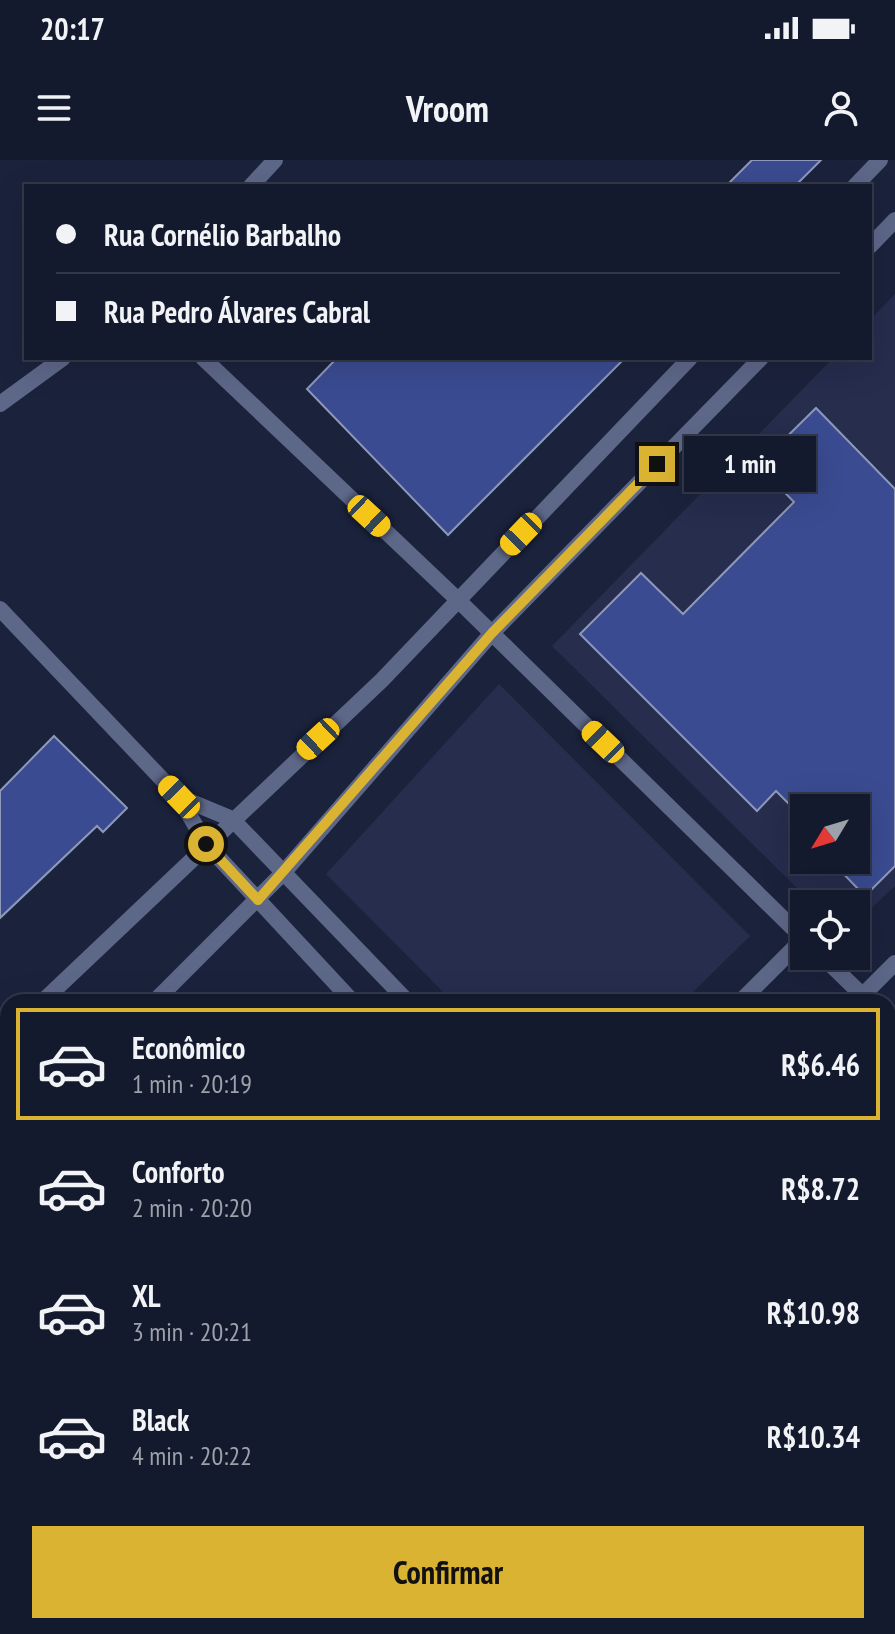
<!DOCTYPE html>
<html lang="pt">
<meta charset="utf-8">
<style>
:root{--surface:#141a2d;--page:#212739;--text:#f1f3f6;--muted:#9da1aa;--line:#333849;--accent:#dab333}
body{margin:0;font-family:"PT Sans Narrow",sans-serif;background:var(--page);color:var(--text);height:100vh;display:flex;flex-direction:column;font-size:30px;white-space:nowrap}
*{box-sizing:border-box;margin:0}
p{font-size:26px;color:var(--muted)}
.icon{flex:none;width:44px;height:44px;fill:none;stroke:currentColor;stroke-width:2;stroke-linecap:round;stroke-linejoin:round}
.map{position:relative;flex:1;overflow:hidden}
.panel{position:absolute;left:0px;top:834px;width:896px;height:640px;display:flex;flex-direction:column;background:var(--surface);border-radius:24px 24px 0 0;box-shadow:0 8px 32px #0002,0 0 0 2px var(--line)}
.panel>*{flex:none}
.guide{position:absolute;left:24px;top:24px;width:848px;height:176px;border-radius:0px;box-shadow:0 8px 32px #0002,0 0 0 2px var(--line);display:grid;align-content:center;height:176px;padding:0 32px;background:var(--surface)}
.needle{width:52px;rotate:232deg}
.buttons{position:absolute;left:790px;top:634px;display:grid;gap:16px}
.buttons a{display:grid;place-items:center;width:80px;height:80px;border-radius:0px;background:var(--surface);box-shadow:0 8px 32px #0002,0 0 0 2px var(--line);font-size:40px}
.end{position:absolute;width:36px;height:36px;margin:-18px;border:10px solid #dab333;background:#111;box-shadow:0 0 0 4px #111}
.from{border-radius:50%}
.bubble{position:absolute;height:56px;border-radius:0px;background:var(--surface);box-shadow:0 8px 32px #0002,0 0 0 2px var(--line);font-size:26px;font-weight:700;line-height:56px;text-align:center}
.car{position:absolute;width:24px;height:48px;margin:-24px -12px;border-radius:10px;box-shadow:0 0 6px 2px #0007;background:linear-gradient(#f5c518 24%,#345 0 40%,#f5c518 0 76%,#345 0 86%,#f5c518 0)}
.guide b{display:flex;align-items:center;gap:28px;height:76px;font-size:30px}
.guide b+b{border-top:2px solid var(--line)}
.guide i{width:20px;height:20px;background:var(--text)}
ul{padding:14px 0 0;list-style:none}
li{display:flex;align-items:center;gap:24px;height:112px;margin:0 16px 12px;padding:0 16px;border:4px solid transparent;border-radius:0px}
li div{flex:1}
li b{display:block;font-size:30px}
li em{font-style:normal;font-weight:700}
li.current{border-color:var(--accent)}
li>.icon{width:72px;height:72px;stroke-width:1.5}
.cta{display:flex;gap:16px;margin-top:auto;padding:16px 32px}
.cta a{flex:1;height:92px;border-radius:0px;background:var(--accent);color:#111;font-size:32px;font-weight:700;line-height:92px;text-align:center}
.status{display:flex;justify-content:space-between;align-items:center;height:56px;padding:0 40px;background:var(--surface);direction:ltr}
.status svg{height:22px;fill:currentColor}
header{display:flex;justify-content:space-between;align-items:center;height:104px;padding:0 32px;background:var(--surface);font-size:36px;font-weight:700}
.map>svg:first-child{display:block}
</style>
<div class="status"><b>20:17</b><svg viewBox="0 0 49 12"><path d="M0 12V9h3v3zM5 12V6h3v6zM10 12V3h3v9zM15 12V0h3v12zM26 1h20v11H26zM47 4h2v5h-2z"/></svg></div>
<header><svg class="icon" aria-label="menu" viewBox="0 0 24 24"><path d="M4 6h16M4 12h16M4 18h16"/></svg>Vroom<svg class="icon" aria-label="person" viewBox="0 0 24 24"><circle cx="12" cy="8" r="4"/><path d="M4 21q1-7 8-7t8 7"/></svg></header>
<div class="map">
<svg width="895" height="1474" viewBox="0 0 895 1474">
<rect width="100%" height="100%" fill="#1b223c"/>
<path fill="#262d4d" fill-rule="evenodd" d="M895,134v592l-39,37v-19h-43l-261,-258 281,-288h37v-38zM804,648h52v52h-52z
M499,524l251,252 -67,66h-230l-127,-128z"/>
<path fill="#3a4b91" stroke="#8e98b9" stroke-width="2" d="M752,0h69l-26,26h-69z
M337,198h288l-177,177 -141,-146z
M816,248l79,81v377l-30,30 -35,-36h26v-52h-63l-17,-17 -19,20 -177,-177 61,-61 42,41 111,-112 -36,-37z
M54,576l73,72 -24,24 -6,-6 -97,92v-127z"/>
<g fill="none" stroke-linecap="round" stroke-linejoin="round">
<path stroke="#5d6788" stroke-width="16" d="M251,26l24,-26
M855,26l25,-26
M870,86l25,-26
M203,198l255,242 346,339
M0,244l63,-46
M0,449l179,188 27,47 147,158
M179,637l53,22 176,183
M822,796l40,39
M857,841l38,-38
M42,842l340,-322 308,-322
M154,842l130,-130 208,-239 269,-275
M740,842l64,-64
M0,882l8,-7
M0,923l8,9
M0,985l8,9
M888,1262l7,-7
M888,1340l7,8
M451,1466l8,8
M529,1466l8,8
M111,1474l9,-8
M232,1474l8,-8"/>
</g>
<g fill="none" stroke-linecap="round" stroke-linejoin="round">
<path stroke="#dab333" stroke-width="10" d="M206,684l52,56 234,-267 165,-169"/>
</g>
</svg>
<div class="buttons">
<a><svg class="needle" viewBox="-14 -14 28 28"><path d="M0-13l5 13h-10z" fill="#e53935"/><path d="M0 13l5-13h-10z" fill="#9da1aa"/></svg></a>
<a><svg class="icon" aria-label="locate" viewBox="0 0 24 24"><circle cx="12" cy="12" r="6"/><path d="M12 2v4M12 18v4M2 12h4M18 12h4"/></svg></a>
</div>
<i class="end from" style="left:206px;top:684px"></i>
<i class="end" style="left:657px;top:304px"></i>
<div class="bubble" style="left:684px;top:276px;width:132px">1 min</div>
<i class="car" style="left:369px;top:356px;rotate:133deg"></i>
<i class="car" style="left:521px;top:374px;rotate:224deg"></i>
<i class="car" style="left:318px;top:579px;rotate:227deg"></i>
<i class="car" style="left:603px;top:582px;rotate:314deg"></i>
<i class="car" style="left:179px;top:637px;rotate:316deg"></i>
<div class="guide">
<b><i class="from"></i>Rua Cornélio Barbalho</b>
<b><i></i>Rua Pedro Álvares Cabral</b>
</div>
<section class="panel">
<ul>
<li class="current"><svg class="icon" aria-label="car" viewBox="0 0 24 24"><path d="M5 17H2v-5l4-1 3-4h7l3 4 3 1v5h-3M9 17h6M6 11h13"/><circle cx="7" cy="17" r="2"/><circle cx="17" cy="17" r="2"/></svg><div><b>Econômico</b><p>1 min · 20:19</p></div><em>R$6.46</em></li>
<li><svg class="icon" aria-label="car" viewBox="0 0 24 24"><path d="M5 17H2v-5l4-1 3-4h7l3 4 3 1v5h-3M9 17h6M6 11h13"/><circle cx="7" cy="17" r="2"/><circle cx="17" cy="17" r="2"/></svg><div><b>Conforto</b><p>2 min · 20:20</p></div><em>R$8.72</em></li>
<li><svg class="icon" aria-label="car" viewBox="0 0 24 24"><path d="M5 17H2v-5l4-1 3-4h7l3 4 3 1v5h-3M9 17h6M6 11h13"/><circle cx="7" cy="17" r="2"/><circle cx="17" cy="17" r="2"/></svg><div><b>XL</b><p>3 min · 20:21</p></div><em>R$10.98</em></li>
<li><svg class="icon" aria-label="car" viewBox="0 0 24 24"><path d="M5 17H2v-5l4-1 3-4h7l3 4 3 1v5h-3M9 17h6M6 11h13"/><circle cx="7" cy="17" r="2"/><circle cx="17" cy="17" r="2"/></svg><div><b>Black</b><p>4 min · 20:22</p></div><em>R$10.34</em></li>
</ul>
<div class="cta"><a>Confirmar</a></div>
</section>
</div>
